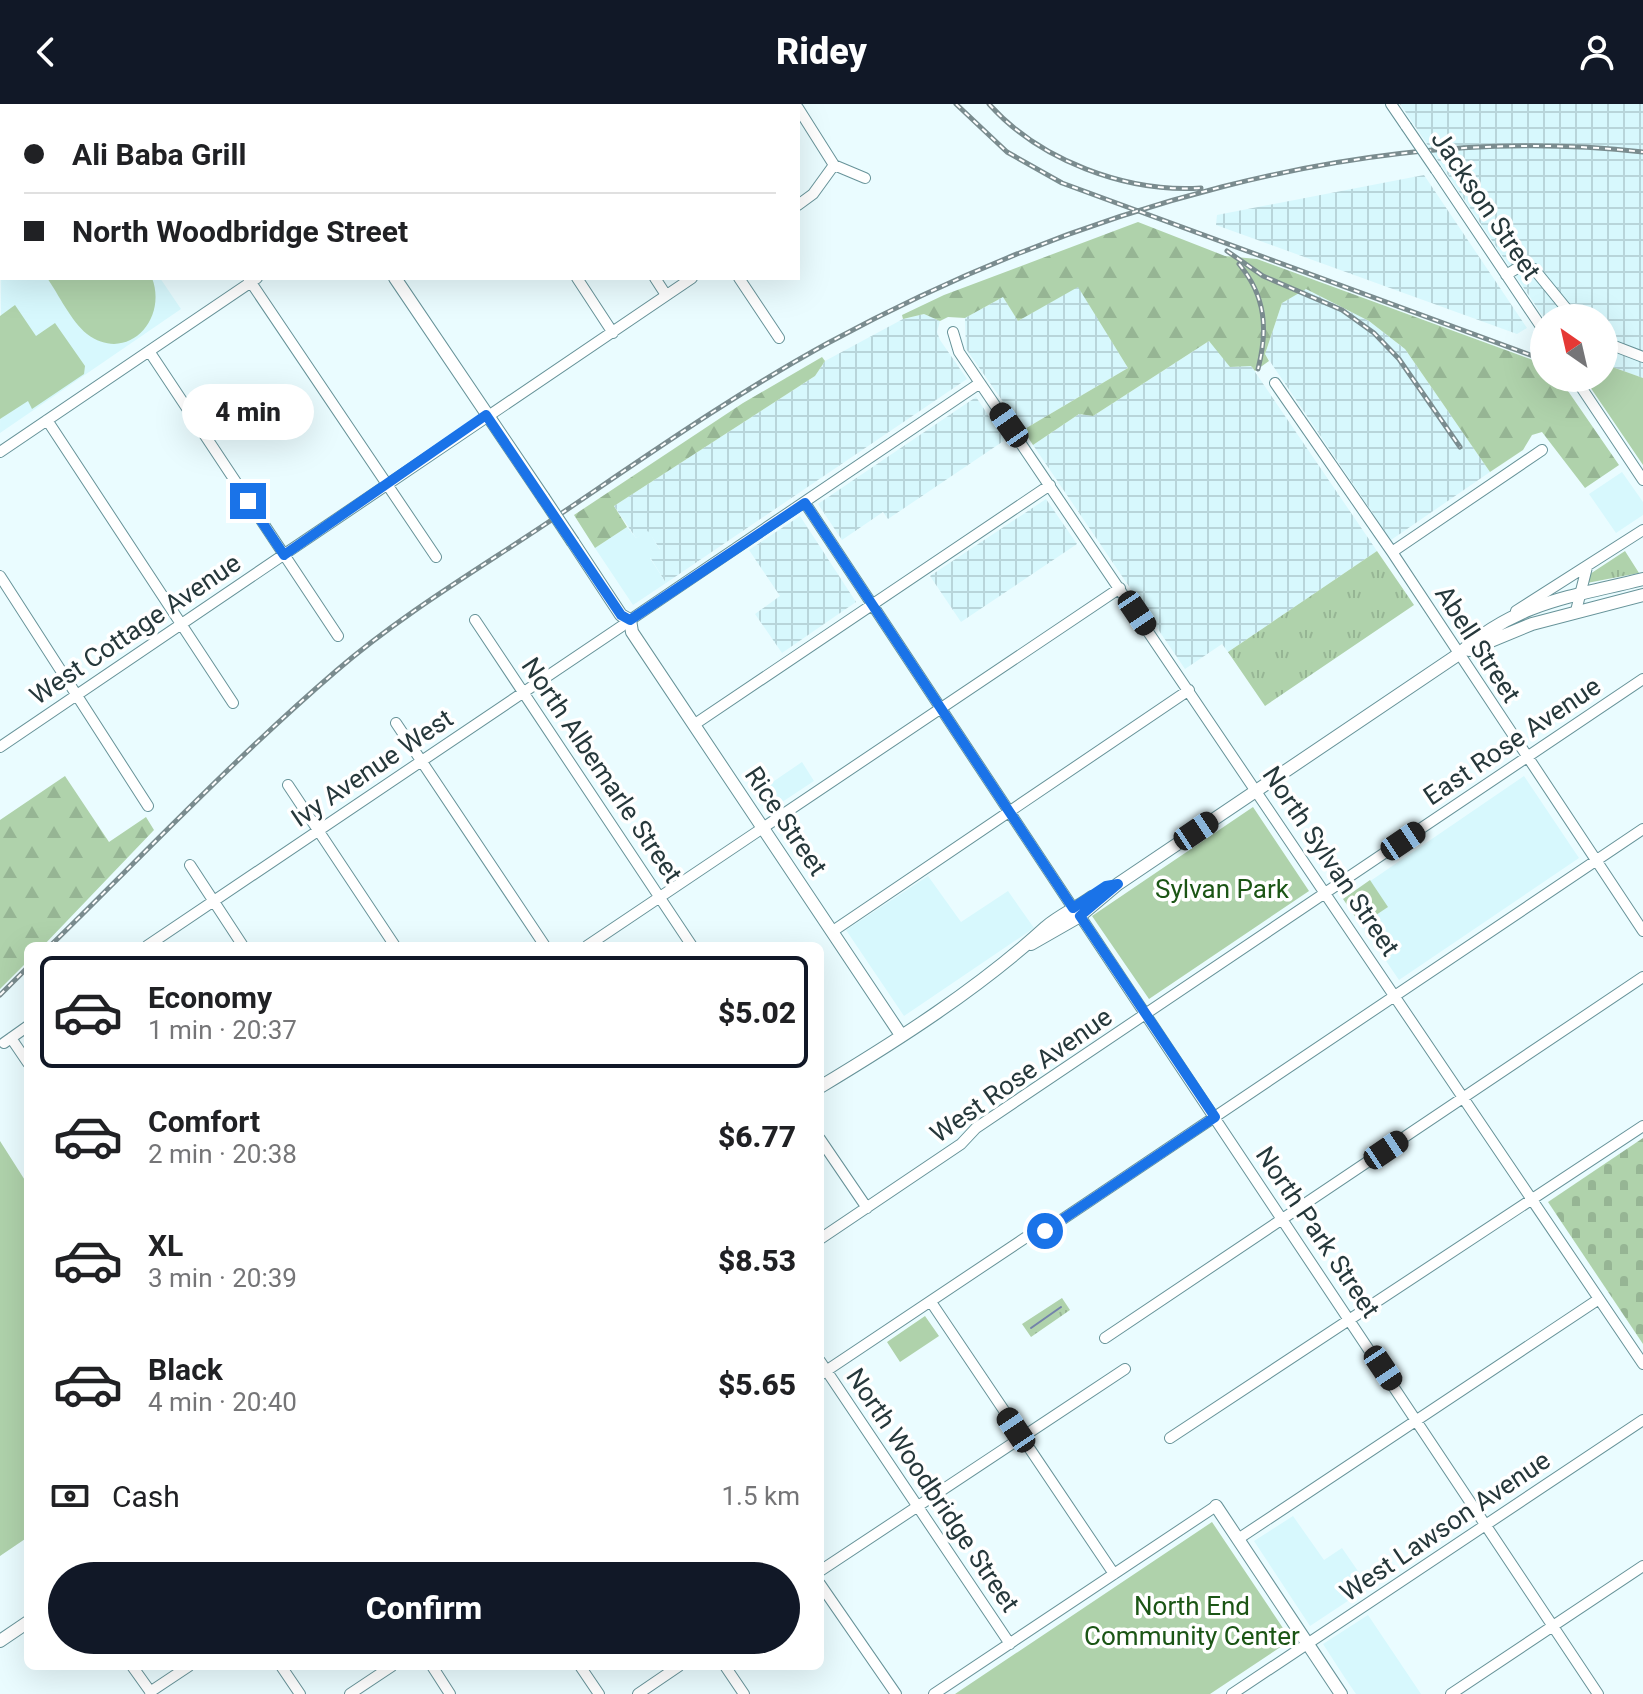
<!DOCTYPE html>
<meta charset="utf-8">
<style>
:root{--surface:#fff;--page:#f6f6f6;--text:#202124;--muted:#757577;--line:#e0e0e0;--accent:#111827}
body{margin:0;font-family:Roboto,sans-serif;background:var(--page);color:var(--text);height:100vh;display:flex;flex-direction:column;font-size:30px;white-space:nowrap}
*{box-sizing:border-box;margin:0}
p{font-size:26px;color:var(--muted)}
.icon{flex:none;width:44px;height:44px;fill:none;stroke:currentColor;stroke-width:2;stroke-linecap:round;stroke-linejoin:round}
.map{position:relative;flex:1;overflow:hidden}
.panel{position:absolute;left:24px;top:838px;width:800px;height:728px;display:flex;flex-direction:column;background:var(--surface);border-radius:12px;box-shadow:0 8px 32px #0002}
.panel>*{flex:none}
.guide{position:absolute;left:0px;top:0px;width:800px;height:176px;box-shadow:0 8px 32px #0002;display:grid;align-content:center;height:176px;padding:0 24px;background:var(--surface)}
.needle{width:52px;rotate:326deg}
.fabs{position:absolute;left:1530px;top:200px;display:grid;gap:16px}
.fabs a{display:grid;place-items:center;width:88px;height:88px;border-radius:50%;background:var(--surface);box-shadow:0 8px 32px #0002;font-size:40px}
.end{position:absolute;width:36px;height:36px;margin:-18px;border:10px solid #1a73e8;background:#fff;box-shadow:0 0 0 4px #fff}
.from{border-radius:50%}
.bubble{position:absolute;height:56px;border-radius:28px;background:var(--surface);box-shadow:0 8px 32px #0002;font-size:26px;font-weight:800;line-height:56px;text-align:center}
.car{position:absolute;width:24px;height:48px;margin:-24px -12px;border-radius:10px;box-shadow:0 0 6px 2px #0007;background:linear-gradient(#222 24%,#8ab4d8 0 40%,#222 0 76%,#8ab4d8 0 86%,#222 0)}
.guide b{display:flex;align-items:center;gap:28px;height:76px;font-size:30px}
.guide b+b{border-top:2px solid var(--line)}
.guide i{width:20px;height:20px;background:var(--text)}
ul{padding:14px 0 0;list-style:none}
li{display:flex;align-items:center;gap:24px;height:112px;margin:0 16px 12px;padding:0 8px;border:4px solid transparent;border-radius:12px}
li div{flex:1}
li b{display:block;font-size:30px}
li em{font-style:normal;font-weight:800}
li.active{border-color:var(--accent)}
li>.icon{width:72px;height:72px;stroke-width:1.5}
.pay{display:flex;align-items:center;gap:20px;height:88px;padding:0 24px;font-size:30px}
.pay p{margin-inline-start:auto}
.button{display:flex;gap:16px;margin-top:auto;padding:16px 24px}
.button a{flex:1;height:92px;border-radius:48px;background:var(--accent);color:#fff;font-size:32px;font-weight:800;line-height:92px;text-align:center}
header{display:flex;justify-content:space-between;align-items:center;height:104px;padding:0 24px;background:var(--accent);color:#fff;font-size:36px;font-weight:800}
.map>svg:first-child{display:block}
</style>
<header><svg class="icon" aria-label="back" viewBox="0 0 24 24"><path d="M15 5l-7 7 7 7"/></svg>Ridey<svg class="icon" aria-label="person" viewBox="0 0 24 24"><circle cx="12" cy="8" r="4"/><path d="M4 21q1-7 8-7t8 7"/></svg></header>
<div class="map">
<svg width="1643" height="1590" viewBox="0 0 1643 1590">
<defs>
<pattern id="industrial-grid" width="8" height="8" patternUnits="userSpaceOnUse" patternTransform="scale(2)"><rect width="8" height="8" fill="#d7f8fd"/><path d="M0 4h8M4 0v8" fill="none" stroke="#b8d5da"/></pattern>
<pattern id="grass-tufts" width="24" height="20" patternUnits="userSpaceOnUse" patternTransform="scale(2)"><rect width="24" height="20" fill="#afd2ab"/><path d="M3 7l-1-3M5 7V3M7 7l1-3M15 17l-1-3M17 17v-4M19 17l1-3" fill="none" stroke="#96b594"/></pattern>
<pattern id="forest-firs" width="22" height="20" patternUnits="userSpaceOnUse" patternTransform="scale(2)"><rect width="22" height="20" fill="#afd2ab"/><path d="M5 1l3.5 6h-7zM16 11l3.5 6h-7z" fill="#96b594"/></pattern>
<pattern id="cemetery-stones" width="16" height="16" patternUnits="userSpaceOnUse" patternTransform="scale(2)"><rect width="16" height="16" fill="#afd2ab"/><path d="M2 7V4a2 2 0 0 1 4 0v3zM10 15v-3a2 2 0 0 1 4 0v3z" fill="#96b594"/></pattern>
</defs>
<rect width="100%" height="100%" fill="#eafcff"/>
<path fill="#d7f8fd" d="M2,62v112h158l21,31 -181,124z
M1622,368l21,30v13l-27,18 -27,-39z
M627,423l9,11 12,-8 12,20 -10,8 16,25 -33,22 -38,-57z
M802,658l12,19 -47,31 -12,-18z
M1524,672l55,82 -180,122 -55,-81z
M928,772l33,46 47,-31 26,37 -130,88 -58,-86z
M1293,1412l31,44 18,-12 27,39 -59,39 -56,-85z
M1368,1511l53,79h-65l-11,-16 -22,-34z"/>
<path fill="url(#industrial-grid)" d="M1400,0h243v274l-39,-14v-46h-60z
M1424,71l103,153 -10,6 -301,-109 1,-10z
M1078,182l50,82 -105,62 -57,-81 -1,-31 38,-21 15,24z
M1305,185l64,32 36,28 85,123 -99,68 -126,-186 17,-51z
M924,210l16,7 -3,11 3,8 27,39 -301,204 -16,-26 10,-8 -12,-18 -12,7 -22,-32 201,-130 10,-15 78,-42z
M1209,237l42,25 126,185 -149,101 -6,-8 -37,25 -152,-224 46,-31 14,2z
M976,293l29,43 -117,79 -5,-7 -41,28 -24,-36z
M1046,395l31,45 -116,78 -31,-46z
M800,412l56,86 -74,51 -27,-39 25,-18 -31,-46z"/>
<path fill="url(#grass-tufts)" d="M1377,447l37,54 -149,101 -37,-54z
M1625,447l14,22 -52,10 3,-9z
M1062,1194l8,12 -39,27 -9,-13z"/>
<path fill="url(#forest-firs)" d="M1138,118l87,34 32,3 287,105v14h15l60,87 -34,23 -43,-56 -10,3 -9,15 -33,22 -85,-123 -36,-28 -63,-32 -24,14 -17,51 4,7 -14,10 -4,-5 -21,1 -21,-26 -116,75 -14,-2 -46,31 -10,-15 105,-62 -50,-81 -60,34 -15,-24 -38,21 -17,-1 -8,4 -16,-7 -21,5 -1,-4 42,-20z
M822,253l3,4 -10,15 -201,130 13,21 -32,21 -21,-33 169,-112z
M65,672l44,66 37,-25 8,13 -111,116h-15v15l-28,28v-169z"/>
<path fill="url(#cemetery-stones)" d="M1643,1034v206l-95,-142z"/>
<path fill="#afd2ab" d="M47,174h105c16,42 -25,86 -65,56 -16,-13 -28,-39 -40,-56z
M15,201l21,31 19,-13 30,43 -1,8 -52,35 -4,-8 -28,18v-103z
M1604,260l39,14v87l-59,-87h20z
M1253,703l56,84 -160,108 -57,-83z
M1370,776l18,27 -27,18 -18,-26z
M0,1037l28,44v352l-28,19z
M925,1212l14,20 -39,26 -13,-20z
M1212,1418l79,118 -81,54h-255z"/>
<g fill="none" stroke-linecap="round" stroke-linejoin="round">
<path stroke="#7383aa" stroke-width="2" d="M1031,1224l30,-21"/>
<defs>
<path id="minor" d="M130,0l2,2
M538,0l2,2
M623,0l1,2
M1391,0l15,22
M67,2l3,-2
M509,2l3,-2
M798,4l36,57 31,13
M0,28l2,3
M0,47l2,-1
M1436,66l108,161
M798,101l15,-11 21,-29
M1506,171l13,-8 15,2 40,49
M248,174l188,279
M577,174l36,55
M655,174l11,17
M739,174l40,60
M953,228l6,20 684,1012
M1604,238l39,15
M149,247l189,285
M1575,274l68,102
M1275,279l117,169 251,379
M47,316l186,283
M0,348l257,-174
M805,399l268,405
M1392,448l150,-102
M0,472l148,230
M1516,507l127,-81
M1576,507l11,-44
M475,516l217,326
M630,516l350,-237
M396,619l149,223
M695,620l355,-239
M0,643l692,-469
M288,681l107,161
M190,761l53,81
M1080,812l518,778
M833,827l356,-241
M147,842l475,-320
M587,842l533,-358
M11,934l17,25
M4,939l24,-17
M820,1035l47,69
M820,1135l141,-95 15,-16 667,-449
M931,1198l183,272
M1105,1234l538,-361
M820,1257l190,283
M820,1271l205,-137 20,-7 598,-402
M1170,1334l473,-312
M1238,1435l361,-240
M820,1467l305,-202
M820,1480l76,110
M132,1562l20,28
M281,1562l19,28
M432,1562l18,28
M580,1562l19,28
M725,1562l19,28
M150,1588l39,-26
M350,1590l42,-28
M638,1590l41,-28
M934,1590l282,-188
M1232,1590l411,-274
M1451,1590l192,-128"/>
<path id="major" d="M280,0l2,2
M395,174l148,219
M573,438l48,73 9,5 2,12 269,403
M1469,546l63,-26 111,-29
M1031,840l49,-28 38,-32 341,-230c57,-52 112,-57 184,-75
M820,983c78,-47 158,-98 226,-160 14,-12 31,-19 46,-30
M1216,1402l125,188
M0,1537l28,-19"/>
</defs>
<use href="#minor" stroke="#679399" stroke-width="12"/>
<use href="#major" stroke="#679399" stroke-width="14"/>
<use href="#minor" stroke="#fff" stroke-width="10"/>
<use href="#major" stroke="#fff" stroke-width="12"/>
<defs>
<path id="rail" d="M956,0l51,48 55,31 482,177
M989,0c50,56 137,89 212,84
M1227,147l36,25 79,34 32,23 25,26 61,88
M1239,160c27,32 29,66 19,105
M50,842c94,-92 186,-189 286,-275 67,-58 146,-104 220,-154 89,-60 177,-122 272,-174 242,-131 538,-222 815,-191
M0,891l28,-28"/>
</defs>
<use href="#rail" stroke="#7a8c8f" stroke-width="5"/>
<use href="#rail" stroke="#fff" stroke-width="2" stroke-dasharray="6" stroke-linecap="butt"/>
<defs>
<path id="minor-bridge" d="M1406,22l30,44"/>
<path id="major-bridge" d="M543,393l30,45"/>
</defs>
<use href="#minor-bridge" stroke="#679399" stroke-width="12" stroke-linecap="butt"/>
<use href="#major-bridge" stroke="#679399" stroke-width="14" stroke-linecap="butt"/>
<use href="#minor-bridge" stroke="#fff" stroke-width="10"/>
<use href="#major-bridge" stroke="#fff" stroke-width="12"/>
</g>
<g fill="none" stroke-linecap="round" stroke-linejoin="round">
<path stroke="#1a73e8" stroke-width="10" d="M248,397l36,54 202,-140 135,200 9,5 175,-117 268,405 33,-22 12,-2 -38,32 135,201 -170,114"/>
</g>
<g text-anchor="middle" stroke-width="7" stroke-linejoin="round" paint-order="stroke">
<g font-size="26" fill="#26383b" stroke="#fff">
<text transform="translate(1486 101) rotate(56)" y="9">Jackson Street</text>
<text transform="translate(135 525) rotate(-34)" y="9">West Cottage Avenue</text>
<text transform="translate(1478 540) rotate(57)" y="9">Abell Street</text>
<text transform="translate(1512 637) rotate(-34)" y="9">East Rose Avenue</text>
<text transform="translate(372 664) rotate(-34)" y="9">Ivy Avenue West</text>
<text transform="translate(602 666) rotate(56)" y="9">North Albemarle Street</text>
<text transform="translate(786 717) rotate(56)" y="9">Rice Street</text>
<text transform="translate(1331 757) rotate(56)" y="9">North Sylvan Street</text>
<text transform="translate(1021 971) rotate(-35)" y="9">West Rose Avenue</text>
<text transform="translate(1318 1128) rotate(56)" y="9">North Park Street</text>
<text transform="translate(933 1386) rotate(56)" y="9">North Woodbridge Street</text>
<text transform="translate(1445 1422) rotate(-34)" y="9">West Lawson Avenue</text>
</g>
<g font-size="26" fill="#1b5515" stroke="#fff">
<text x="1222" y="794">Sylvan Park</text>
<text x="1192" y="1511">North End<tspan x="1192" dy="30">Community Center</tspan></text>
</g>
</g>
</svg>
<div class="fabs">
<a><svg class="needle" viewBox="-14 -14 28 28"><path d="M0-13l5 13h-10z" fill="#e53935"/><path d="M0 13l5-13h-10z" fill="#757577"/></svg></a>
</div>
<i class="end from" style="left:1045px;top:1127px"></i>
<i class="end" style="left:248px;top:397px"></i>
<div class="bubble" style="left:182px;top:280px;width:132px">4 min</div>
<i class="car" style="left:1009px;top:321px;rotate:325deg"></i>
<i class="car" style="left:1137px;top:509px;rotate:146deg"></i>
<i class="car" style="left:1196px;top:727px;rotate:56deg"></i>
<i class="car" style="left:1403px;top:737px;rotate:56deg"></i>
<i class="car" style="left:1386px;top:1046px;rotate:56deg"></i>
<i class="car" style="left:1383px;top:1264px;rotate:146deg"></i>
<i class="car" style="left:1016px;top:1326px;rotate:326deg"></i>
<div class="guide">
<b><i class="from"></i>Ali Baba Grill</b>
<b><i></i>North Woodbridge Street</b>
</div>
<section class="panel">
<ul>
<li class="active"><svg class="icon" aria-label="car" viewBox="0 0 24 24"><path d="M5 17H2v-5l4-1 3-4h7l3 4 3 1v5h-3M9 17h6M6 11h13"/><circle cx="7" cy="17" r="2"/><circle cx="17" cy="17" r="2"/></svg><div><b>Economy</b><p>1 min · 20:37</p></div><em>$5.02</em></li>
<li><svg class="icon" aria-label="car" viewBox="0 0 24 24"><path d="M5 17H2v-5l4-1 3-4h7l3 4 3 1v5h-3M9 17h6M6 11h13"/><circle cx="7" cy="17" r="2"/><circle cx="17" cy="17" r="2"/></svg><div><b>Comfort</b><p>2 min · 20:38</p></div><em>$6.77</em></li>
<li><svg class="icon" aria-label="car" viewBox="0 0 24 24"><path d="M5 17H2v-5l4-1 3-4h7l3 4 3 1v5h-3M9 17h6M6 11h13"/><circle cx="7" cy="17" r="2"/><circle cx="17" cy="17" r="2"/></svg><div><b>XL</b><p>3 min · 20:39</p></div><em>$8.53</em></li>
<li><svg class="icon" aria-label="car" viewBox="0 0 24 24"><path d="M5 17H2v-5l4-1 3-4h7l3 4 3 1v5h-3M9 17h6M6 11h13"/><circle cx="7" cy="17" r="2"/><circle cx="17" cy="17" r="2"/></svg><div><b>Black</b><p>4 min · 20:40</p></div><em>$5.65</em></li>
</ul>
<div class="pay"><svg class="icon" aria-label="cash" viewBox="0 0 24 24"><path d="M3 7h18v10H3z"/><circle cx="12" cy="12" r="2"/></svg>Cash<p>1.5 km</p></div>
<div class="button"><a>Confirm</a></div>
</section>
</div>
